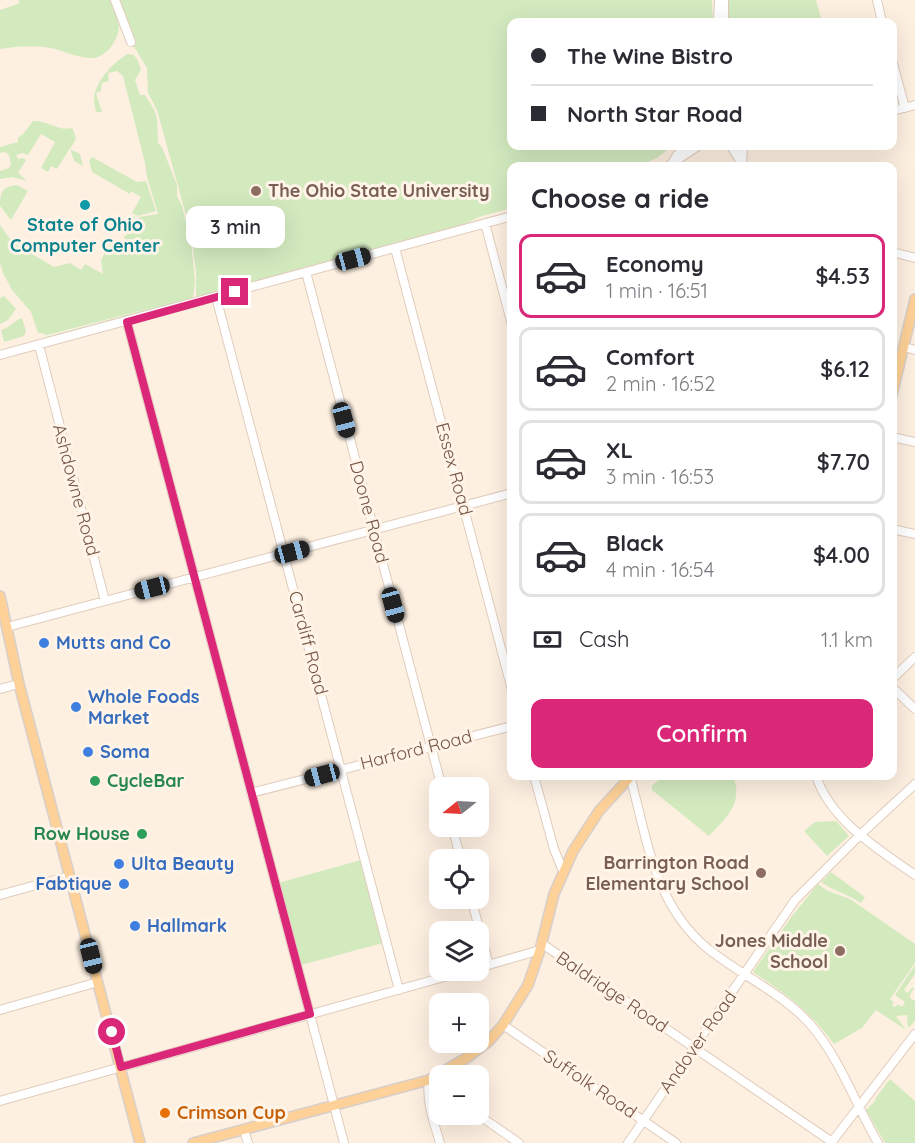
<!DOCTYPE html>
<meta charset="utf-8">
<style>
:root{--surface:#fff;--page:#f7f7f7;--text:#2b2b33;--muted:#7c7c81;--line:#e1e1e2;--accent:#db2777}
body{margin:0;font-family:Quicksand,sans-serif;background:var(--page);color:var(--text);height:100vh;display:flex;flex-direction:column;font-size:22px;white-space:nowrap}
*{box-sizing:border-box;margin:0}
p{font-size:20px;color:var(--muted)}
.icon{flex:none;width:33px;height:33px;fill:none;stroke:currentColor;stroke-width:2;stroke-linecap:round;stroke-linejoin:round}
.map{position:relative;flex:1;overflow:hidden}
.sheet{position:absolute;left:507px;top:162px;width:390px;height:618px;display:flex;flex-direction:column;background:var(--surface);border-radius:12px;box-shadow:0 6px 24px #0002}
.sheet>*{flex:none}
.banner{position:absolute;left:507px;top:18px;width:390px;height:132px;border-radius:12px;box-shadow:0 6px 24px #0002;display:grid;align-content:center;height:132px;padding:0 24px;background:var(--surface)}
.needle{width:39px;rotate:252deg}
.tools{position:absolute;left:429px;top:777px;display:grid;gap:12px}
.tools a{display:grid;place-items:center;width:60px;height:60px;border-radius:12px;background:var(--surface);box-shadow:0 6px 24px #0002;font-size:30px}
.end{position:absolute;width:27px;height:27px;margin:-14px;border:8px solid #db2777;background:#fff;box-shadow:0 0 0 3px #fff}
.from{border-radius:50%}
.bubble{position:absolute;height:42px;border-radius:12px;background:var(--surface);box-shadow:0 6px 24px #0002;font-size:20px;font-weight:600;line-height:42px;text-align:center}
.car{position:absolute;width:18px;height:36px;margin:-18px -9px;border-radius:8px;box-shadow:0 0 4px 2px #0007;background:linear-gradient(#222 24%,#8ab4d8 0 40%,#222 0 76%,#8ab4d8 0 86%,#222 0)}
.banner b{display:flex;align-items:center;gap:21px;height:57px;font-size:22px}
.banner b+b{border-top:2px solid var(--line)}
.banner i{width:15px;height:15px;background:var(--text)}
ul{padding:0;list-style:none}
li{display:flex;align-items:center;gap:18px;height:84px;margin:0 12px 9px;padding:0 12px;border:3px solid var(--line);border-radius:12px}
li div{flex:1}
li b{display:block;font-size:22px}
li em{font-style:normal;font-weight:600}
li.active{border-color:var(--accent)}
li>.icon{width:54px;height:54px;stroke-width:1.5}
h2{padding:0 24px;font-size:27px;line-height:72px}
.pay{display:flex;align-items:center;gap:15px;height:66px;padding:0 24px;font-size:22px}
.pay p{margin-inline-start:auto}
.action{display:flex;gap:12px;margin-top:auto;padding:12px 24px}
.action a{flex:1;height:69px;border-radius:12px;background:var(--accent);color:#fff;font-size:24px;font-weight:600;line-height:69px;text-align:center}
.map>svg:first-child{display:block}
</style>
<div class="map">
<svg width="915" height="1143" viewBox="0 0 915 1143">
<rect width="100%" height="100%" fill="#fdf0e1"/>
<path fill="#d3eabf" d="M18,0h92c3,8 8,18 9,26 0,14 -14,33 -28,32 -13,0 -27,-7 -40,-10 -17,-3 -34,-2 -51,1v-39l20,-7z
M118,0h594l1,22h-201v124h160l-15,12 -19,8h-126l-1,42 -32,9 -14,7 -269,74v-26l-5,-39 -34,-123 -9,-17 -1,-25 -16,-26 4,-2z
M726,0h90l6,22h-96z
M128,54l6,1 4,6 3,9 -6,10 5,15h5c15,23 12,22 13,48l4,4 15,38v11l5,10 9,36 4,39 -2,18 -146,39 -1,-1 117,-32 -116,30 -5,-2h-4l-7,-21 -19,-22 -9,-17 -3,-10v-38l11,15v4h4l39,23 16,-4 11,7 4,-6 18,10 -2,-14 13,-22 5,12h6l2,-4 -3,-10 3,-1 -2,-10 6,-10 7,4 1,-2 19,-3 -11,-37 -2,-14 -22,-87 -6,-5 -9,2 1,8 -7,2 -1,8 -5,2 6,19h-6c-1,-5 -2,-10 -2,-15 3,-17 19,-35 34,-43z
M33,121c14,-1 29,11 37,7l3,1 3,10 -6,10 10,5 3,12 -9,-5 -4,-13 -13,21 -6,-3 -3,6 -7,-4 14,-26 -14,-8 -13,21 -5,-2 -7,2 2,4 5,-1 3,2 -8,13 9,8 -15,-4 -12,2v-8l9,-3 2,-4 -2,-9 -4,-3 -5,1v-6l18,-5v-4l6,-5z
M92,157l45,25 9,-1 10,30 -18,5 -6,-3 9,-16 -10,-6 -1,3 -38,-22 -3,-11z
M17,185l11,6 -17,29 -11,-14c0,-13 2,-20 17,-21z
M4,296l12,13 -8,11 -8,4v-26z
M22,318l4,13 -2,5 -20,6 -3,-12c9,-2 13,-10 21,-12z
M665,776h68c11,27 -7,42 -24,60l-57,-46v-5z
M836,821l13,15 -22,20 -23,-25 11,-9z
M361,860l22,83 -82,22 -23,-82z
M831,872l34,25 -4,6c-13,-9 -28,-12 -40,-21z
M818,884l10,7 22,8 65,45v19l-25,36 4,3 -2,3 3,2 3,-3 4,3 3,-5 -10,-7 20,-30v9l-11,16 4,3 4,-6 2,1 -4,7v3l5,3v20l-7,7 -1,-13 -11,1 10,14 -30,-20 -14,18 -28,16c-24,-33 -47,-49 -81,-72l39,-56z
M890,1079l25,22v42h-30l-19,-33 10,-10 -1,-1z"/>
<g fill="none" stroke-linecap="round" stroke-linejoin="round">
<defs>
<path id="minor" d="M115,0l16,42
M724,0v22
M877,0l5,22
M718,22l1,-22
M892,60l13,48
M892,111l23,-6
M731,146l11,18
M673,162l4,-7 10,-9
M742,165l1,-19
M668,166l30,-20
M485,223l27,102
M395,248l117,442
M892,252l23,6
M306,272l136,516
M216,297l183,693
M127,322l217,821
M39,345l66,256
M904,347l11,3
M0,355l512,-139
M892,437l23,5
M892,529l23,5
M7,627l505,-134
M892,679l23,-22
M892,687l23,22
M0,689l19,-5
M534,776l20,73 9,22
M630,776c17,62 24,128 77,172 33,27 74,44 103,76 29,33 46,81 68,119
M816,776c15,45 62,73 99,99
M251,793l261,-67
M452,826l9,34
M0,895l69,-19
M471,898l18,67
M541,943l291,199
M478,968l62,-18
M0,1010l98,-28
M503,1025l173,118
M440,1088l-11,-8c-3,22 5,42 11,63
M0,1101l469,-131
M477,1114l42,29
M244,1130l4,13
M628,1143l167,-243 65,-65 55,-51
M831,1143l84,-109"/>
<path id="major" d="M892,395l23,-96
M0,596l19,88 121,459
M193,1143l236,-63 39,-23 20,-15 15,-17 25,-40 12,-35 14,-56 19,-43 26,-40 32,-35"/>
</defs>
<use href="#minor" stroke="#e1ccbc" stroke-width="10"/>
<use href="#major" stroke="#d8cfcb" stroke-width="12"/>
<use href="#minor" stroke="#fff" stroke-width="8"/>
<use href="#major" stroke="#fdd197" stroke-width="9"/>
</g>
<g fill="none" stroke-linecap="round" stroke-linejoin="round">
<path stroke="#db2777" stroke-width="8" d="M112,1032l9,35 189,-53 -183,-692 108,-30"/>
</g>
<g fill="#8d6e63" stroke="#fff4e7" stroke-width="2">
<circle cx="256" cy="191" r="6"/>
<circle cx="761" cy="873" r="6"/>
<circle cx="840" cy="951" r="6"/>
</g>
<circle fill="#0f9aa8" stroke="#fff4e7" stroke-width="2" cx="85" cy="205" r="6"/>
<g fill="#3f7fe0" stroke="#fff4e7" stroke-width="2">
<circle cx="44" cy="643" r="6"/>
<circle cx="76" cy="707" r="6"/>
<circle cx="88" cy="752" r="6"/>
<circle cx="119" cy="864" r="6"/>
<circle cx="124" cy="884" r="6"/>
<circle cx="135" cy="926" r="6"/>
</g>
<g fill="#2e9e5b" stroke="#fff4e7" stroke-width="2">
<circle cx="95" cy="781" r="6"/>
<circle cx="142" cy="834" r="6"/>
</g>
<circle fill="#e8710a" stroke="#fff4e7" stroke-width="2" cx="165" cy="1113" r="6"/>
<g text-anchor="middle" stroke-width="6" stroke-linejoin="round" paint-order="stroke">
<g font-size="18" font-weight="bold" fill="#785e54" stroke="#fff4e7" text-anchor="end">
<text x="268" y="197" text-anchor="start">The Ohio State University</text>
<text x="749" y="869">Barrington Road<tspan x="749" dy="21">Elementary School</tspan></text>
<text x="828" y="947">Jones Middle<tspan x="828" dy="21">School</tspan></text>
</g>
<g font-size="18" font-weight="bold" fill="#0d838f" stroke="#fff4e7">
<text x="85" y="231">State of Ohio<tspan x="85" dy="21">Computer Center</tspan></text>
</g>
<g font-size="18" fill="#745547" stroke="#fff4e7">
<text transform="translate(454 469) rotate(75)" y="6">Essex Road</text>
<text transform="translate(76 490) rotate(75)" y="6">Ashdowne Road</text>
<text transform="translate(369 512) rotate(75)" y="6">Doone Road</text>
<text transform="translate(308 643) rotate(75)" y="6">Cardiff Road</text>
<text transform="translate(416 750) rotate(-14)" y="6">Harford Road</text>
<text transform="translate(612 992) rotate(34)" y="6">Baldridge Road</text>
<text transform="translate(698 1042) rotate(-55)" y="6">Andover Road</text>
<text transform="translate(590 1084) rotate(34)" y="6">Suffolk Road</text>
</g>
<g font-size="18" font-weight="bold" fill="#366cbe" stroke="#fff4e7" text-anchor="start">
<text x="56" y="649">Mutts and Co</text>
<text x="88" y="703">Whole Foods<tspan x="88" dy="21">Market</tspan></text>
<text x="100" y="758">Soma</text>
<text x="131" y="870">Ulta Beauty</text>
<text x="112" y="890" text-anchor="end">Fabtique</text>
<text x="147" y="932">Hallmark</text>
</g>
<g font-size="18" font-weight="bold" fill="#27864d" stroke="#fff4e7" text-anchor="start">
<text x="107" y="787">CycleBar</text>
<text x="130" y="840" text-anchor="end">Row House</text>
</g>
<g font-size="18" font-weight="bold" fill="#c56008" stroke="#fff4e7" text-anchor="start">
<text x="177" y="1119">Crimson Cup</text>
</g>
</g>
</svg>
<div class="tools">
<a><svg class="needle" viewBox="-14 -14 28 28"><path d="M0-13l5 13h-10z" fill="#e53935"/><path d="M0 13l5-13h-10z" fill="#7c7c81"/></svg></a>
<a><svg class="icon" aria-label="locate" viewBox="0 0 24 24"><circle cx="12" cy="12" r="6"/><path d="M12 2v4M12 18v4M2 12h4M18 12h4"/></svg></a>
<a><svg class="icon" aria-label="layers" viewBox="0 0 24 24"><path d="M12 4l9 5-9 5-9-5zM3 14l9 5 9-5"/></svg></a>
<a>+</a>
<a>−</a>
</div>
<i class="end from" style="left:112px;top:1032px"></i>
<i class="end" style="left:235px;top:292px"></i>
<div class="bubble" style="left:186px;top:206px;width:99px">3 min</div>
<i class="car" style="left:353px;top:259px;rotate:75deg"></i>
<i class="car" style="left:344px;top:420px;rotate:165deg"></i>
<i class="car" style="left:292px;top:552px;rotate:75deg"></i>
<i class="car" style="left:152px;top:588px;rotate:256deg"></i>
<i class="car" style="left:393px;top:605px;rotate:165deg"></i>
<i class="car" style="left:322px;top:775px;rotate:255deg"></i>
<i class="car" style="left:91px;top:956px;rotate:166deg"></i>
<div class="banner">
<b><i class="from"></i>The Wine Bistro</b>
<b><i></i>North Star Road</b>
</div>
<section class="sheet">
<h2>Choose a ride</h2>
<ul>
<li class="active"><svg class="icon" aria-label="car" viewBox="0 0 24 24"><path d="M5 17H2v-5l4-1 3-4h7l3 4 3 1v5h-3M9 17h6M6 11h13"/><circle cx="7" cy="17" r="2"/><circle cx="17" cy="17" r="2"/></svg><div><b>Economy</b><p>1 min · 16:51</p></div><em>$4.53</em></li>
<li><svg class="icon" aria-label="car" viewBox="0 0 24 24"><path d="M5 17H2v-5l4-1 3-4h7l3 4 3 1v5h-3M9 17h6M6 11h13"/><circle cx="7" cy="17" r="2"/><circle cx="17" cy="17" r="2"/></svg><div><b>Comfort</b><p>2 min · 16:52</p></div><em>$6.12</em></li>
<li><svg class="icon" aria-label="car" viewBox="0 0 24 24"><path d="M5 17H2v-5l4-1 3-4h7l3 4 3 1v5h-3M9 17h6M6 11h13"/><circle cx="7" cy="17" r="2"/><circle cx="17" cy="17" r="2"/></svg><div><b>XL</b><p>3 min · 16:53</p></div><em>$7.70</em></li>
<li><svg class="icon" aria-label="car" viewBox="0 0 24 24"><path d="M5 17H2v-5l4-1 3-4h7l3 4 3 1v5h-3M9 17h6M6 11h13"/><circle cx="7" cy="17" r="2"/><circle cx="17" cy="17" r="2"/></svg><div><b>Black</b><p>4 min · 16:54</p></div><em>$4.00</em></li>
</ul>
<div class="pay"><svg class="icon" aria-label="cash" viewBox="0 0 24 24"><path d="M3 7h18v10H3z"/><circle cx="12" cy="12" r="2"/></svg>Cash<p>1.1 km</p></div>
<div class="action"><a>Confirm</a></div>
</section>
</div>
